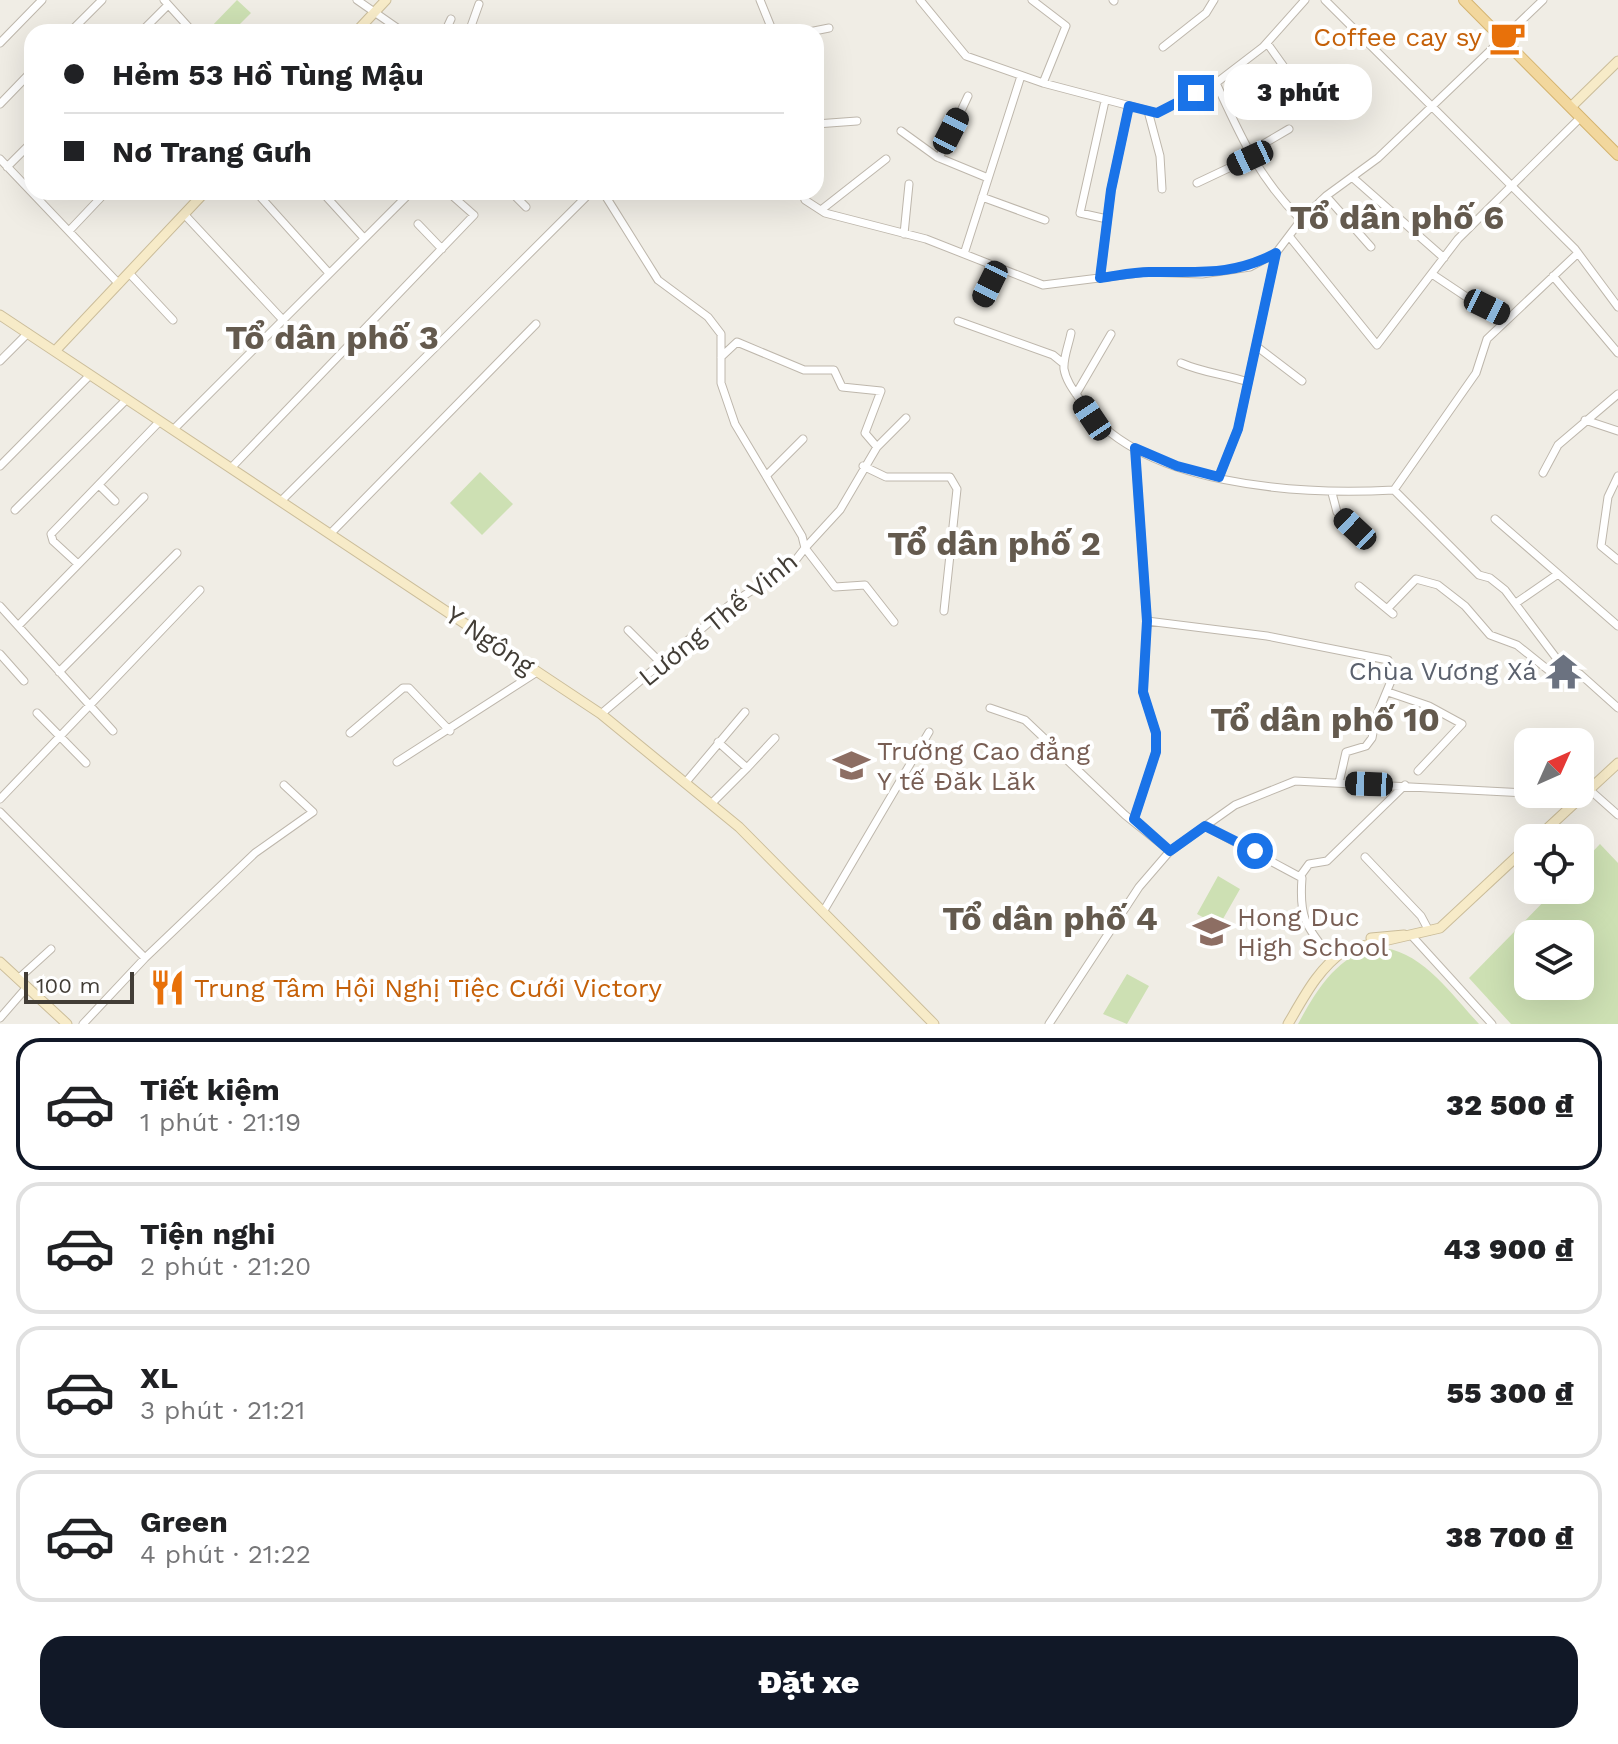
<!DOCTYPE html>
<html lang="vi">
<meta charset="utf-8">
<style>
:root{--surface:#fff;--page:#f6f6f6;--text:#202124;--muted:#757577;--line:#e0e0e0;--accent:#111827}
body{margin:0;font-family:"Work Sans",sans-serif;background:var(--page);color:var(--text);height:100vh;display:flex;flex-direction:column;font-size:30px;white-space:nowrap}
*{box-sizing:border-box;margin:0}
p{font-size:26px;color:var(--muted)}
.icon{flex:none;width:44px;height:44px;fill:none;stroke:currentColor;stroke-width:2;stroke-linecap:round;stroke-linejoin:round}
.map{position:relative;height:1024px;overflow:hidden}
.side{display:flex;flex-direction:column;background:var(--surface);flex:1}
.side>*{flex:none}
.top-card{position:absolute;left:24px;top:24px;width:800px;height:176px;border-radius:24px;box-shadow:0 8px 32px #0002;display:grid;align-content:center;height:176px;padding:0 40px;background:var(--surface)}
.needle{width:52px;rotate:45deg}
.controls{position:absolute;left:1514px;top:728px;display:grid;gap:16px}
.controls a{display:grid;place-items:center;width:80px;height:80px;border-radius:16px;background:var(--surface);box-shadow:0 8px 32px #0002;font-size:40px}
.scale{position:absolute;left:24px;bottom:20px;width:110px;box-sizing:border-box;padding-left:8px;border:4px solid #423d36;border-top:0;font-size:22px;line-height:28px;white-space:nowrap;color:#423d36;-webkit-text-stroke:6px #fff;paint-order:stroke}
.end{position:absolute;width:36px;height:36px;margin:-18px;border:10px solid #1a73e8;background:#fff;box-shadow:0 0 0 4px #fff}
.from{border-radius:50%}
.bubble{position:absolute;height:56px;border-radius:24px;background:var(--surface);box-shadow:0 8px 32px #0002;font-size:26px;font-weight:800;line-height:56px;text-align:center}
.car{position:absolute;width:24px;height:48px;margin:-24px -12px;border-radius:10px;box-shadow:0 0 6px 2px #0007;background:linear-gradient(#222 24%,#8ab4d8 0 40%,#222 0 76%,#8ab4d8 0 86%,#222 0)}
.top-card b{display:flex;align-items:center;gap:28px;height:76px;font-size:30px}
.top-card b+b{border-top:2px solid var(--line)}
.top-card i{width:20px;height:20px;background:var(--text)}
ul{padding:14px 0 0;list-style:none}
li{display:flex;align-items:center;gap:24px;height:132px;margin:0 16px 12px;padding:0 24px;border:4px solid var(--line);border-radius:24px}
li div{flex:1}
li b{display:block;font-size:30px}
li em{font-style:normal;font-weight:800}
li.on{border-color:var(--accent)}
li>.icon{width:72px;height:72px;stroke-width:1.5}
.primary-button{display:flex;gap:16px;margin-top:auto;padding:16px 40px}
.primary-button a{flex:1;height:92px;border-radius:24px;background:var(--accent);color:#fff;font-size:32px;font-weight:800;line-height:92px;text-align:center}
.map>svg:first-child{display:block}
</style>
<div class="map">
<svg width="1618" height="1024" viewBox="0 0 1618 1024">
<rect width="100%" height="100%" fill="#f0ede5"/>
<path fill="#cde0b3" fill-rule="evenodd" d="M237,0l14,13 -19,19h-22l-2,-2z
M480,472l33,32 -31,31 -32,-32z
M1600,844l18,19v161h-107l-42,-46 86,-88h25v-25zM1580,934v52h-52v-52z
M1218,876l22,13 -21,37 -22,-12z
M1377,947c45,3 73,46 102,77h-181c18,-33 39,-69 79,-77z
M1127,974l22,12 -22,38 -24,-10z"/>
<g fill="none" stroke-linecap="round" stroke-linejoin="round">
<defs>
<path id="street" d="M164,0l29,32
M357,0l46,32
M760,0l13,32
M920,0l46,56 77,27 114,30 59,-30 47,-36 42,-47
M1032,0l34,26 -23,57
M1113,0l1,1
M1325,0l250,249 43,58
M70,32l32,-32
M141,32l27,-27
M266,32l3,-3
M445,32l6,-13
M469,32l10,-28
M809,32l20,-4
M0,43l42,-43
M1267,43l40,56
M1163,47l43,-34 8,-13
M1216,83c25,54 42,94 85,137
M1105,101l-25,112 27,6
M0,104l32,-33
M1148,111l12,45 2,33
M816,124l41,-3
M901,131l36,26 51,21
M1248,153l41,-24
M939,158l29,-62
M0,159l119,125
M7,167l25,-25
M1352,177l92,81
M1197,183l53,-25
M256,192l72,80
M322,192l41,45
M511,192l15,15
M802,192l3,8 20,13 101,26 117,46 104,-13 55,2 48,-7 26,-14 25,-33 25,-24 52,-38 165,-158
M1326,196l45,51
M982,197l63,23
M821,210l65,-51
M184,214l98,105
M418,224l24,25
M69,231l37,-39
M904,234l5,-50
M1289,236l88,109 81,-106 123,-122
M964,254l57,-178
M129,273l44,47
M1432,274l33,22 44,22
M1553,276l65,77
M1100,278l11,-88 18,-84
M983,299l15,-31
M958,321l95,34 11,9
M1071,333c-2,11 -8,25 -7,36 2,12 10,22 17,32 57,86 221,94 313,89l85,85 11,3 15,12 55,73 20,11 38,34
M1256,346l46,35
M721,357l16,-15 67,28h30l8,17 39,4 -16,42 12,14
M0,361l28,-28
M1181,363c23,10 43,11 67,19
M1076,394l35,-60
M1585,420l33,11
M173,430l238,-238
M0,466l90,-91
M863,466l23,11h64l7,12 -13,122
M231,468l243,-253 -26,-23
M1543,473l15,-28 60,-51
M767,475l36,-36
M1618,476l-10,21 -7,49 17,14
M1219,477l19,-48 38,-176
M99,485l16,16
M1394,490l82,-117 11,-34 91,-86
M1332,493l5,19 32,31
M281,501l310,-309
M15,510l112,-111
M1495,519l123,107
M330,534l206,-210
M78,564l-25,-23 -2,-7 109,-113
M1359,586l34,28
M1516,603l42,-29
M0,606l113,125
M1387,609l29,-30 22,6 27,21 25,29 27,10 40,32 13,-9
M1147,621l120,15 121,24 3,21 -15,36 -4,21 -6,8 -20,6 -7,31
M894,622l-29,-37 -30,2 -30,-39 35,-38 37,-63 29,-29
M18,626l126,-129
M628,630l33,33
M0,654l24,27
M59,672l118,-119
M1388,692l41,14 33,18 -44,47
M990,708l35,12 100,95 45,36
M37,713l49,50
M601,714l131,-111 59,-37 14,-18 -3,-12 -67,-112 -14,-41v-49l-13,-17 -50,-37 -55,-88
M350,733l53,-45h6l41,43
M397,762l140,-90
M747,768l28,-30
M686,782l59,-70
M1591,791l27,24
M1538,794l45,4
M0,799l200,-209
M711,804l36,-36 -29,-26
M0,812l145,146 -62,66
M1134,819l22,-67v-19l-13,-41 4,-71 -12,-173
M1205,826l97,52c-3,38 3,48 27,77
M1365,857l56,59 8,15
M1301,875l8,-11 18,-3 78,-76
M823,912l106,-180
M1411,935l81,89
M145,958l110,-105 58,-41 -29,-27
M18,979l33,-30
M0,1018l27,-31
M1049,1024l90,-137 31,-36 65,-46 60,-24 233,12"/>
<path id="secondary" d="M356,32l30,-32
M1571,107l47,-46
M0,315l601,399 138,113 195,197
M55,351l150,-159
M1537,838l81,-75
M1371,938l33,-3
M0,962l67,62
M1288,1024c17,-29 30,-55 57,-74l95,-22 88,-82"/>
<path id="primary" d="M1464,0l154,155"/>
</defs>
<use href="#street" stroke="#beb7ac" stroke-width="9"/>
<use href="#secondary" stroke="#cbbd9a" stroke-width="11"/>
<use href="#primary" stroke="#d4b36f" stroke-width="12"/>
<use href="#street" stroke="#fff" stroke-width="7"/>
<use href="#secondary" stroke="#f7ebc8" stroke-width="9"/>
<use href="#primary" stroke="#f2d79d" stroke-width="10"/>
</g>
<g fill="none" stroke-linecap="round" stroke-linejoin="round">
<path stroke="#1a73e8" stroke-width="10" d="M1196,93l-39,20 -28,-7 -18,84 -11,88c16,-2 33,-6 49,-6 48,-1 82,5 127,-19l-38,176 -19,48 -42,-11 -42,-18 12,173 -4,71 13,41v19l-22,67 36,32 35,-25 50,25"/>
</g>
<defs>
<symbol id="cafe-bare" viewBox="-9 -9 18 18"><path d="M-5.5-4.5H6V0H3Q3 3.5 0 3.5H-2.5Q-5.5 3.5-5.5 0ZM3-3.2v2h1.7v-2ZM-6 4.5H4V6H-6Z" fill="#e8710a" stroke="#fff" stroke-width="2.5" paint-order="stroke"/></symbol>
<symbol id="temple-bare" viewBox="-9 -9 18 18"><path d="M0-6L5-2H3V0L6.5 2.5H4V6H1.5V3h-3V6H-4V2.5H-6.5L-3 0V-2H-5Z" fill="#6b7280" stroke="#fff" stroke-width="2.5" paint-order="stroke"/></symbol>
<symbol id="university-bare" viewBox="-9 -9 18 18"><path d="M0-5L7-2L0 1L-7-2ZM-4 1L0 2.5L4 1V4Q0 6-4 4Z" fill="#8d6e63" stroke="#fff" stroke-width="2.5" paint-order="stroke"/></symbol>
<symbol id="school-bare" viewBox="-9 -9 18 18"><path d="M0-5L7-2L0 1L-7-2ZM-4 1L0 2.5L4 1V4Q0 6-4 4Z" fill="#8d6e63" stroke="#fff" stroke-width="2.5" paint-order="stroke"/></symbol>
<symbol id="restaurant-bare" viewBox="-9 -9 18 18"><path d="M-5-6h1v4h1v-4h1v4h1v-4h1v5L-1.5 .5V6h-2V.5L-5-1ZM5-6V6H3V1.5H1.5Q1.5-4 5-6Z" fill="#e8710a" stroke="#fff" stroke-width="2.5" paint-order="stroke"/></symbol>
</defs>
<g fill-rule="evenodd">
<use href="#cafe-bare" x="1482" y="12" width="51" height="51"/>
<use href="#temple-bare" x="1538" y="646" width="51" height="51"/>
<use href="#university-bare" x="826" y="740" width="51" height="51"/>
<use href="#school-bare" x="1186" y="906" width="51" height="51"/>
<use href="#restaurant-bare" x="142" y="962" width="51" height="51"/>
</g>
<g text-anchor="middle" stroke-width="8" stroke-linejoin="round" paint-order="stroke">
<g font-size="26" fill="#c56008" stroke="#fff" text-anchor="end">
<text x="1482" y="46">Coffee cay sy</text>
<text x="194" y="997" text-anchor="start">Trung Tâm Hội Nghị Tiệc Cưới Victory</text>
</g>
<g font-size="26" fill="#423d36" stroke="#fff">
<text transform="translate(718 619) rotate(-39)" y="9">Lương Thế Vinh</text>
<text transform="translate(490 640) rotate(34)" y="9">Y Ngông</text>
</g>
<g font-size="26" fill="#5b616d" stroke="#fff" text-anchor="end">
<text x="1537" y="680">Chùa Vương Xá</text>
</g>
<g font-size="26" fill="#785e54" stroke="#fff" text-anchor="start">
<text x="877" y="760">Trường Cao đẳng<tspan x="877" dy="30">Y tế Đăk Lăk</tspan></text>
<text x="1237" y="926">Hong Duc<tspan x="1237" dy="30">High School</tspan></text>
</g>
<g font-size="34" font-weight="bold" fill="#645a4e" stroke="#fff">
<text x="1397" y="229">Tổ dân phố 6</text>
<text x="332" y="349">Tổ dân phố 3</text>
<text x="994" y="555">Tổ dân phố 2</text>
<text x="1325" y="731">Tổ dân phố 10</text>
<text x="1050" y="930">Tổ dân phố 4</text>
</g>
</g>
</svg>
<div class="controls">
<a><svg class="needle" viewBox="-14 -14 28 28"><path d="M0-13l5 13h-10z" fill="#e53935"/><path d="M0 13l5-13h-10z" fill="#757577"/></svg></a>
<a><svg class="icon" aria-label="locate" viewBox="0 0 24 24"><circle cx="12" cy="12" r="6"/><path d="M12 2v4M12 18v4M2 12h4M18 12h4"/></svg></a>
<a><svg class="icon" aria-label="layers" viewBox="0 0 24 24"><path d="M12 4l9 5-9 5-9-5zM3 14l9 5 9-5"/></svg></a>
</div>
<div class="scale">100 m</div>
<i class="end from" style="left:1255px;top:851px"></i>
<i class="end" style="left:1196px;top:93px"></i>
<div class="bubble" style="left:1224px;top:64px;width:148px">3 phút</div>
<i class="car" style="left:951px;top:131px;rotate:27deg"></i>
<i class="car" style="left:1250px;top:158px;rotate:245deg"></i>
<i class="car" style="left:990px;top:284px;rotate:206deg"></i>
<i class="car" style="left:1487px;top:307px;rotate:116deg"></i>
<i class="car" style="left:1092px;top:418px;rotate:326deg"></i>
<i class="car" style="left:1355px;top:529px;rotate:313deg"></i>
<i class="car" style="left:1369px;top:784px;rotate:272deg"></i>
<div class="top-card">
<b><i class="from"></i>Hẻm 53 Hồ Tùng Mậu</b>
<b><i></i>Nơ Trang Gưh</b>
</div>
</div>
<section class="side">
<ul>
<li class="on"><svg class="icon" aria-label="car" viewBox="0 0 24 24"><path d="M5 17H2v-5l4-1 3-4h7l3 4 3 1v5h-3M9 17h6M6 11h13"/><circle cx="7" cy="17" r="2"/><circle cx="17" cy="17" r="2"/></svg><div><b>Tiết kiệm</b><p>1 phút · 21:19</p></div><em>32 500 ₫</em></li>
<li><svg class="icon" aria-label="car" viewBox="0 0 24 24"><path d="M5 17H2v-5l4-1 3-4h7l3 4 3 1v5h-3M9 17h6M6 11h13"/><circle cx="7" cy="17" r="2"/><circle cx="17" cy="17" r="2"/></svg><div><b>Tiện nghi</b><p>2 phút · 21:20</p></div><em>43 900 ₫</em></li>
<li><svg class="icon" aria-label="car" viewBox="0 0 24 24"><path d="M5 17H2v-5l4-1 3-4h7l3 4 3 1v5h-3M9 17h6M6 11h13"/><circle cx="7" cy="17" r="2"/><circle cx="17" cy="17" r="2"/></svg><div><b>XL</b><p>3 phút · 21:21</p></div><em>55 300 ₫</em></li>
<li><svg class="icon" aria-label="car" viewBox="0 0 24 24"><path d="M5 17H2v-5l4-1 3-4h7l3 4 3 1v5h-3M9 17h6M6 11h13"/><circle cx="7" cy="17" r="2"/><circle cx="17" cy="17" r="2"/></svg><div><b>Green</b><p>4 phút · 21:22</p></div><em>38 700 ₫</em></li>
</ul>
<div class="primary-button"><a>Đặt xe</a></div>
</section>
